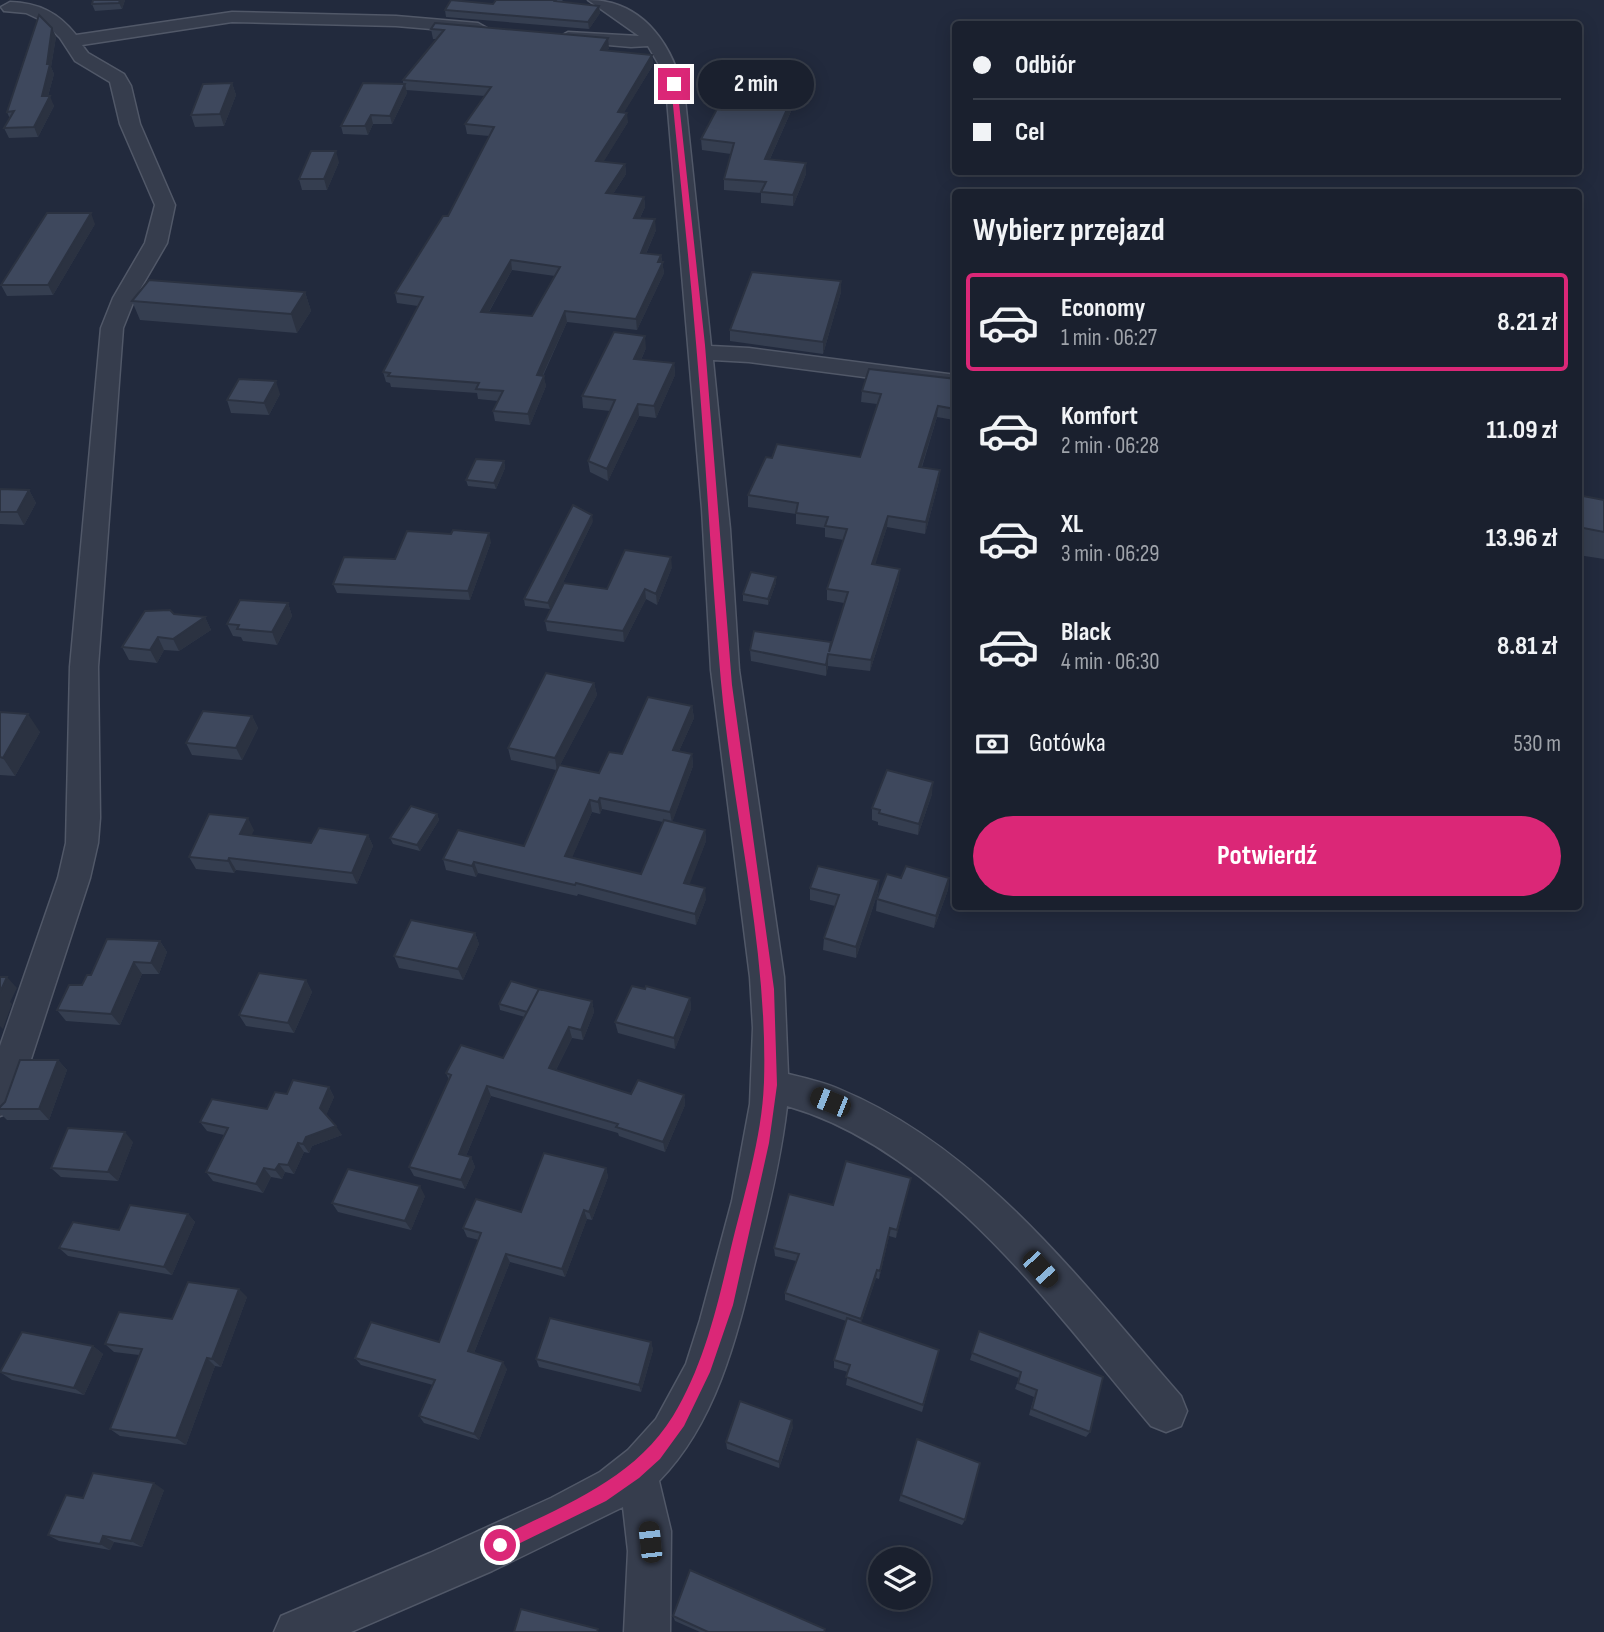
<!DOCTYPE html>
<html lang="pl">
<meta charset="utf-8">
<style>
:root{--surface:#1a202e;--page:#232836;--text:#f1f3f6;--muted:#9fa3aa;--line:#383e4a;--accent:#db2777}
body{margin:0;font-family:"Sofia Sans Condensed",sans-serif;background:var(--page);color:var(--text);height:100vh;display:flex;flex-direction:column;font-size:26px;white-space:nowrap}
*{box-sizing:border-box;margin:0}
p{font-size:23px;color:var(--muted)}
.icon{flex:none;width:38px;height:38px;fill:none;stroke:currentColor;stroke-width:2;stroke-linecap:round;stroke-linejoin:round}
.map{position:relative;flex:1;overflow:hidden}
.drawer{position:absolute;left:952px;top:189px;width:630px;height:721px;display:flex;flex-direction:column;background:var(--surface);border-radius:7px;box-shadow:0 4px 18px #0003,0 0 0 2px var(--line)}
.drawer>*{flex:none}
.guide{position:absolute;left:952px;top:21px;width:630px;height:154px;border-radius:7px;box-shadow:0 4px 18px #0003,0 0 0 2px var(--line);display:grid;align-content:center;height:154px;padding:0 21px;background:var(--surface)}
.buttons{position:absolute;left:868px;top:1547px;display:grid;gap:14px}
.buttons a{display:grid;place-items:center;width:63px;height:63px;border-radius:50%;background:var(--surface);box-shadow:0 4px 18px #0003,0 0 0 2px var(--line);font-size:35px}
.end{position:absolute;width:32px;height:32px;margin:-16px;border:9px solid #db2777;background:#fff;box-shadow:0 0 0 4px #fff}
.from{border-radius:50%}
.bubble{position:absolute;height:49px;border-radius:24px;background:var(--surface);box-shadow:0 4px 18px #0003,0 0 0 2px var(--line);font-size:23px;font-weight:700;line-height:49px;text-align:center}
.car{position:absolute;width:21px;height:42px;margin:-21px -10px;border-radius:9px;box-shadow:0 0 5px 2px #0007;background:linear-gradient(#222 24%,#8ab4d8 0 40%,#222 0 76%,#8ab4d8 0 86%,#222 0)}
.guide b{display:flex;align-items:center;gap:24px;height:66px;font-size:26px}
.guide b+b{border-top:2px solid var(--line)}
.guide i{width:18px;height:18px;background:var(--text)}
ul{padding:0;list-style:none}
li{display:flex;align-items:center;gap:21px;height:98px;margin:0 14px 10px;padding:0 7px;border:4px solid transparent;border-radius:7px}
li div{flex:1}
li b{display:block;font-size:26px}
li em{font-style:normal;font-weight:700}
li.active{border-color:var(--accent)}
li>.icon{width:63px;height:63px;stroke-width:1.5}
h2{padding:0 21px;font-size:32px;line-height:84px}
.pay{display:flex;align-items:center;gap:18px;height:77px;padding:0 21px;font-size:26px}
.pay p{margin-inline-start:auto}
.button{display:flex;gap:14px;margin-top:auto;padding:14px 21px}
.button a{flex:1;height:80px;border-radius:42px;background:var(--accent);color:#fff;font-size:28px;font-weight:700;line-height:80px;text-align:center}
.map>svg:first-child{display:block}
</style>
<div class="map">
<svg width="1604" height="1632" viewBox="0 0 1604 1632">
<rect width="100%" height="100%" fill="#222a3d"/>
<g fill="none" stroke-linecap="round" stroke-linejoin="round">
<defs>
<path id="minor" d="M588,0c57,0 87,48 97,99l26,247 38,2 207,27v14l-207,-27 -36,-2 17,169 9,141 45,307 4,97c17,4 35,8 51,15 143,59 243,194 342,307l6,15 -6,15 -15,6 -15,-6c-99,-117 -211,-276 -364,-320 -6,52 -18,102 -31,152 -19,78 -39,164 -97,223l12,50 -1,101h-46l4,-81 -5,-44 -131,64 -141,61h-77l7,-16 149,-63 121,-55 49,-26 28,-22 28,-31 30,-55 14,-44 32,-119 18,-97 3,-76 -3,-51 -39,-307 -9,-161 -35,-410 -9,-36 -10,-17 -17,1 -69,-6 -3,-4 9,-5 71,4z
M10,2c28,1 48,10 66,33l156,-23 164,4 82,7 9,5 -9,5 -82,-7 -164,-4 -150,23 6,8 36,21 7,12 9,38 35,81 -8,38 -32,55 -12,30 -25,339 2,151 -2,25 -8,35 -72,221 -5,12 -13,5v-70l58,-168 8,-35 4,-176 31,-339 12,-30 32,-55 10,-38 -35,-81 -10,-42 -35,-21 -15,-23 -17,-17 -17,-8 -22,-2 -3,-4z"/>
</defs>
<use href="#minor" stroke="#515868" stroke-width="3"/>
<use href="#minor" fill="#363d4d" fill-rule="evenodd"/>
</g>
<path fill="#353e50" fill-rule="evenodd" d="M125,0l-3,9 -27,2 -3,-7z
M496,0h67l-2,2 38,4 1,7 -11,16 -143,-12 -1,-7 48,-6z
M435,23l174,25 -2,3 45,4 1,10 -29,47 4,10 -25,40 22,2 1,10 -13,20 31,3 1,10 -5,11 16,12 -10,24 15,1 3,18 -27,57 -70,-8 -24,54 3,10 -16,39 -35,-4 -2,-10 5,-10 -20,-2 -1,-6 -86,-6 -1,-4 -4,-1 -3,-10 35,-66 -21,-3 -2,-10 53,-77 41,-80 -22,-2 -2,-10 20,-28 -79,-6 1,3 -15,31h-19l-5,11 -25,-1 -2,-8 62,-42v-4l33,-41h-3l-2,-10zM512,270l43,6 -23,40 -43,-4z
M52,28l4,9 -5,30 3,7 -6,22 6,10 -16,31 -29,1 -5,-10 6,-9 -3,-7z
M781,72l-13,24 24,2v11l-22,50 36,15 -13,32 -32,-3v-10l-37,-3v-11l7,-25 -29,-4 -1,-11 32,-46z
M232,83l4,12 -12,31 -29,1 -4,-12z
M339,162l-12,28h-25l-3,-11z
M95,224l-42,71 -46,1 -6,-11z
M841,281v11l-18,62 -93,-13v-11z
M305,292l6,19 -14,22 -157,-13 -8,-19z
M646,348l-5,12 33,3 1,12 -19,43 -17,-2 -31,65 -18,-9 -2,-11 22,-50 -27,-3 -1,-12z
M956,379v35l-2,6 -17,-3 -15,50 17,14 -14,53 -38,-7 -12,37 24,16 -29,91 -42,-5 -2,10 -75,-15 -1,-11 81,-5 13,-42 -17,-3v-11l17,-49 -19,-3v-9l-29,-4v-10l-48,-7v-12l24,-37 88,-1 17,-53 -16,-2 1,-11z
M280,394l-11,21 -38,-2 -4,-13z
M504,461l1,7 -9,21 -28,-3 -2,-6z
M0,489l29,1 7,13 -12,22 -24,-1z
M1578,495l26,5v59l-26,-4z
M593,521l-43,88 -25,-3 -1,-7z
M491,542l-21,58 -133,-7 -4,-9 62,-25z
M672,567l-15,38 -11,-6 -22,43 -77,-11 -2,-10 62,-32z
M776,577v6l-8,22 -25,-4v-7z
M288,603l4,13 -15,29 -34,-4 -2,-4 -8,-1 -6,-12z
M174,614l31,3 6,13 -32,21 -15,-1 -7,13 -28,-3 -7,-13z
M594,683l3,12 -37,70 39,8 23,-19 70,-48 2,12 -15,33 13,3 1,12 -21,56 33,8 1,11 -17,43 17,15 -10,26 -118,-31 -1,2 -99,-23 -2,4 -30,-7 -3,-11 81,-13 32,-76 -45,-10 -3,-12zM602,809l61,13 -22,52 -69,-17 20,-45 8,2z
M0,712l40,20 -25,44 -15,-1z
M252,716l6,12 -16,32 -50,-5 -6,-12z
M932,794l-14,41 -40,-10v-3l-6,-2v-12z
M437,814l2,6 -19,31 -27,-7 -3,-6z
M254,830l-3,5 60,8 57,-8 5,11 -16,38 -121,-14 -2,3 -38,-4 -7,-12z
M901,878h48l-1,12 -14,38 -58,-17 1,-12z
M879,880l-1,12 -22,66 -33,-8 1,-12 11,-32 -25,-6v-12z
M475,933l4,11 -16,36 -64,-12 -5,-12z
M160,941l7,11 -8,22h-17l-22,51 -54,-4 -9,-11 25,-25z
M306,980l6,12 -18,41 -48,-7 -7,-11z
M645,989l45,9 1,11 -16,40 -57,-16 -3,-11z
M542,990l50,11 2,11 -11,28 -11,-2 -16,32 75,24 53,1 1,10 -20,47 -46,-16 -1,-3 -127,-37 -25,60 5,1 4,10 -10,22 -51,-13 -5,-9 40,-87 -3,-7 57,-15 22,-41 -25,-7 -1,-6z
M58,1060l9,10 -18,50h-42l-7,-7v-6z
M329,1087l5,10 -8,18 16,20 -30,11 -3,7 -5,-1 -10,22 -9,-2 -3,7 -11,-2 -8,16 -50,-12 -7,-9 18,-37 -17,-4 -7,-9 67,-13 20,-15z
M133,1142l-15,39 -57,-4 -10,-9z
M606,1168l2,9 -16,43 -5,-1 -22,58 -55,-15 -36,91 33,16 -28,71 -55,-17 -5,-7 14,-31 -72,-20 -6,-7 84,-16 40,-102 -12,-3 -4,-9 58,-16z
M911,1178l-15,60 -7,-2 -10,43 -3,-1 -15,45 78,27 -17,62 -76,-27 2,-13 -14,-4v-8l12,-39 -61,-21v-7l11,-32 -21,-5 -1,-8z
M425,1196l-14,34 -73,-18 -6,-9z
M188,1214l7,8 -23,53 -104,-19 -9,-8 60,-18z
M247,1297l-26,70 -6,-1 -29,79 -66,-9 -10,-7 29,-74 -25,-3 -9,-8 67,-25z
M979,1331l111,101 -4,5 -57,-22 5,-18 -19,-8 4,-11 -49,-18z
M651,1342l2,8 -12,42 -102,-25 -3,-8z
M93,1346l10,8 -19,41 -72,-15 -12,-8z
M793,1427l-14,41 -52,-19 -1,-7z
M917,1439l48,81 -3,5 -63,-24z
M164,1490l-22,57 -28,-5 -4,8 -51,-9 -11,-6 35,-37z
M673,1616l152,13v3h-125l-25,-11z"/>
<path fill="#2b3241" d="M120,0h5l-3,9 -3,-6z
M599,6l1,7 -11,16 -1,-7z
M52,28l4,9 -5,30 3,7 -8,29 4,-7 4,10 -16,31 -4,-10 13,-63z
M608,38l1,10 -7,12 -1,-10z
M652,55l1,10 -34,56 -1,-9z
M781,61v11l-19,34 -1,-11z
M232,83l4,12 -12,31 -4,-12z
M405,84l2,9 -15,31 -2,-8z
M792,98v11l-27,61v-11z
M627,113l1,9 -30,49 -2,-10z
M371,115l2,9 -5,11 -3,-9z
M336,151l3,11 -12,28 -3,-11z
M806,163v11l-13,32v-11z
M625,164l1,10 -19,29 -1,-10z
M644,197l1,10 -10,21 -1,-10z
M91,213l4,11 -42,71 -5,-10z
M655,219l1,11 -14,33 -1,-10z
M661,255l3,18 -27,57 -1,-11z
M511,260l1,10 -29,52 -2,-10z
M841,281v11l-18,62v-12z
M305,292l6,19 -14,22 -6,-19z
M565,311l2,11 -29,63 -1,-10z
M645,336l1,12 -10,23 -2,-12z
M674,363l1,12 -19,43 -2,-12z
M544,376l2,10 -16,39 -2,-11z
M276,381l4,13 -11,21 -5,-12z
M638,404l1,12 -31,65 -1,-12z
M938,406l-1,11 -19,61 1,-11z
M504,461l1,7 -9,21 -2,-6z
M940,470l-1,11 -14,53 1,-12z
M29,490l7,13 -12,22 -7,-13z
M592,515l1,6 -43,88 -2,-6z
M888,516l-1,11 -15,48v-11z
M489,533l2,9 -21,58 -2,-9z
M671,557l1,10 -15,38 -1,-11z
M900,569l-1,11 -29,91 1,-11z
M776,577v6l-8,22v-6z
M645,589l1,10 -22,43 -1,-11z
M288,603l4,13 -15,29 -5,-13z
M205,617l6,13 -32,21 -6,-12z
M158,637l6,13 -7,13 -7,-13z
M828,654v12l-2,10v-11z
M594,683l3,12 -40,76 -2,-13z
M692,706l2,12 -20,44 -1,-12z
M28,714l12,18 -25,44 -12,-18z
M252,716l6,12 -16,32 -6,-12z
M692,754l1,12 -21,57 -2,-11z
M933,782l-1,12 -14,41 1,-11z
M600,798l2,11 -2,5 -2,-12z
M590,800l2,12 -24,55 -3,-11z
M437,814l2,6 -19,31 -3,-6z
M248,818l6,12 -7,16 -7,-12z
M705,830l1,11 -20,53 -2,-11z
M368,835l5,11 -16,38 -5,-11z
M229,858l7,12 -2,3 -6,-12z
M474,862l4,11 -2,4 -4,-11z
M949,878l-1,12 -14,38 2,-12z
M879,880l-1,12 -22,66v-11z
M705,888l1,11 -10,26 -1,-11z
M475,933l4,11 -16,36 -5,-11z
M160,941l7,11 -8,22 -8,-11z
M134,962l8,12 -22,51 -9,-11z
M7,977l10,11 -7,14 2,2 -9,25 -3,-3v-34z
M306,980l6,12 -18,41 -6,-10z
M690,998l1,11 -16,40 -1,-11z
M592,1001l2,11 -11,28 -2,-10z
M569,1027l3,11 -20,40 -3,-10z
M58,1060l9,10 -18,50 -10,-11z
M487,1086l4,10 -28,67 -4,-9z
M329,1087l5,10 -9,21 -5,-10z
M684,1095l1,10 -20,47 -2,-10z
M336,1126l6,9 -30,11 -3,7 -6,-9 3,-7z
M125,1132l8,10 -15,39 -10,-9z
M298,1143l6,9 -10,22 -6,-9z
M471,1157l4,10 -10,22 -4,-9z
M279,1164l6,8 -3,7 -7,-9z
M264,1168l7,9 -8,16 -7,-9z
M606,1168l2,9 -16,43 -3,-8z
M911,1178l-2,9 -13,51 1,-8z
M420,1186l5,10 -14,34 -6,-9z
M584,1210l3,9 -22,58 -3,-8z
M188,1214l7,8 -23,53 -8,-8z
M890,1228l-1,8 -10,43 1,-8z
M506,1254l4,8 -38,96 -4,-7z
M877,1270l-1,8 -16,48 1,-7z
M239,1289l8,8 -26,70 -9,-8z
M651,1342l2,8 -12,42 -2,-7z
M93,1346l10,8 -19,41 -10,-7z
M207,1358l8,8 -29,79 -10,-7z
M503,1362l4,7 -28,71 -5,-6z
M792,1420l1,7 -14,41v-6z
M154,1483l10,7 -22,57 -11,-6z
M103,1536l11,6 -4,8 -10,-6z"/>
<path fill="#3e485d" stroke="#2b3241" stroke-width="2" fill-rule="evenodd" d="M93,0h27l-1,3 -27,1z
M451,0l42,4 3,-4h60l-1,1 44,5 -11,16 -143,-12z
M39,15l13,13 -5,36h3l-8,32h8l-16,31 -30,1 10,-17 -7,1z
M435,23l173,15 -7,12 51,5 -34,57 9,1 -31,48 29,3 -19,29 38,4 -10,21 21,1 -14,34 20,2 -3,7h5l-27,57 -71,-8 -28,64 7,1 -16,38 -35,-3 10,-20 -27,-2 3,-6 -91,-7 2,-3 -7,-1 40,-75 -28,-4 48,-77h5l46,-89 -29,-3 26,-37 -88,-7 41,-50 -13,-1zM511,260l49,7 -28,49 -51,-4z
M754,59l27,2 -20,34 31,3 -27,61 41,4 -13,32 -32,-3 5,-10 -42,-3 10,-36 -33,-4 25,-47 7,1z
M232,83l-12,31 -29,1 12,-31z
M363,83l42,1 -15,32 -19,-1 -6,11h-24z
M311,151h25l-12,28h-25z
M47,213h44l-43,72h-47z
M752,272l89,9 -18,61 -93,-12z
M149,280l156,12 -14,22 -159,-13z
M614,332l31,4 -11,23 40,4 -20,43 -16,-2 -31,65 -19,-8 27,-61 -33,-4z
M869,369l87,10 -1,30 -17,-3 -19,61 21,3 -14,52 -38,-6 -16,48 28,5 -29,91 -43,-6 -2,11 -76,-15 4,-19 77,11 -2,10 19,-60 -21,-3 20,-60 -22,-3 3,-9 -32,-4 2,-10 -50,-8 18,-38 6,1 5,-14 83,13 21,-63 -19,-3z
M239,379l37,2 -12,22 -37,-3z
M476,459l28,2 -10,22 -28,-3z
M0,489l29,1 -12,22h-17z
M1578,495l26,5v32l-26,-5z
M573,505l19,10 -44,88 -24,-4z
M453,530l36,3 -21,58 -135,-7 11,-27 51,2 12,-28 44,3z
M625,550l46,7 -15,37 -11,-5 -22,42 -78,-10 19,-38 43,6z
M751,572l25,5 -8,22 -25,-5z
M240,600l48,3 -16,29 -35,-3 2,-4 -12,-1z
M170,610l4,4 31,3 -32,22 -15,-2 -8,13 -28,-3 23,-36z
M546,673l48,10 -39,75 -47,-10z
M648,697l44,9 -19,44 19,4 -22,58 -70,-14 -2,4 -8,-2 -25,56 76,18 23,-54 41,10 -21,53 21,5 -10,26 -119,-31 -1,2 -101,-23 -2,4 -29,-7 15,-29 66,16 35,-81 40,8 10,-21 13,2z
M203,711l49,5 -16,32 -50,-5z
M0,712l28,2 -25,44 -3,-1z
M887,770l46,12 -14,42 -40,-11 1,-3 -8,-2z
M411,806l26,8 -20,31 -27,-7z
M209,814l39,4 -8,16 71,9 8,-15 49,7 -16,38 -123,-15 -1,3 -39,-4z
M818,866l61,14 -23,67 -32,-9 15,-43 -29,-7z
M906,866l43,12 -13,38 -59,-17 10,-25 14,4z
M411,920l64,13 -17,36 -64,-13z
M107,939l53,2 -9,22 -17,-1 -23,52 -54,-4 12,-25h13l5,-10h4z
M259,973l47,7 -18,43 -49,-8z
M0,977h7l-7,15z
M511,981l31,9 -3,-1 -12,23 -28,-8z
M632,986l13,3 1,-3 44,12 -16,40 -59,-16z
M539,989l53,12 -11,29 -12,-3 -20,41 82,26 7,-14 46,15 -21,47 -47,-15 2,-3 -131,-38 -28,68 12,3 -10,23 -52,-13 42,-92 -5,-2 15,-28 42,13z
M20,1060h38l-19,49h-39v-2l5,-5z
M293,1080l36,7 -9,21 16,18 -30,11 -3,7 -5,-1 -10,22 -9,-1 -4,6 -11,-2 -8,16 -50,-12 22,-44 -28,-6 12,-23 55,10 8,-17 12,2z
M68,1128l57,4 -17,40 -57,-4z
M544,1153l62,15 -17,44 -5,-2 -22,59 -56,-15 -38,97 35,11 -29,72 -55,-18 16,-36 -80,-22 16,-36 68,20 42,-109 -18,-5 13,-29 45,13z
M846,1161l65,17 -14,52 -7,-2 -10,43 -3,-1 -16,49 -76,-26 14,-39 -25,-6 15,-54 44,11z
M348,1169l72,17 -15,35 -73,-18z
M130,1205l58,9 -24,53 -105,-19 14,-26 46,8z
M188,1282l51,7 -27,70 -5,-1 -31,80 -66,-9 32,-80 -37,-5 14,-32 53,7z
M550,1318l101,24 -12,43 -103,-26z
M847,1318l92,32 -16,55 -77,-28 4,-12 -16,-5z
M979,1331l124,46 -13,55 -58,-23 5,-19 -19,-7 3,-11 -49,-19z
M22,1332l71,14 -19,42 -74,-16z
M740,1401l52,19 -13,42 -53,-20z
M917,1439l63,24 -15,57 -64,-25z
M93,1473l61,10 -23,58 -28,-5 -3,8 -52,-9 18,-40 17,3z
M690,1570l135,59 -1,3h-116l-35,-16z
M521,1609l77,20 -1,3h-83z"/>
<path fill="#db2777" d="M674,82l3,2 28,261 27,340 42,304 3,96 -8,58 -36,162 -23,67 -26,54 -24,33 -21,19 -33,23 -106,52 -6,-2 -2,-6 2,-5c66,-33 139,-59 179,-124 30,-49 44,-108 57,-164 13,-55 32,-113 34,-170 4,-134 -31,-267 -43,-400 -10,-113 -15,-226 -25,-339 -7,-86 -17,-173 -25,-259z"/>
</svg>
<div class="buttons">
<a><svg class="icon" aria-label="layers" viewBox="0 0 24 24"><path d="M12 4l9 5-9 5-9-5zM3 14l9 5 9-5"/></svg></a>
</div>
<i class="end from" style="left:500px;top:1545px"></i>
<i class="end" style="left:674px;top:84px"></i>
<div class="bubble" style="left:698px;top:60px;width:116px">2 min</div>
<i class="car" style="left:830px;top:1102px;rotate:292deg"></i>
<i class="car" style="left:1040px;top:1269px;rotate:138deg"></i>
<i class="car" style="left:650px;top:1542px;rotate:354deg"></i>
<div class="guide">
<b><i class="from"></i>Odbiór</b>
<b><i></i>Cel</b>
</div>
<section class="drawer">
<h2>Wybierz przejazd</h2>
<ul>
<li class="active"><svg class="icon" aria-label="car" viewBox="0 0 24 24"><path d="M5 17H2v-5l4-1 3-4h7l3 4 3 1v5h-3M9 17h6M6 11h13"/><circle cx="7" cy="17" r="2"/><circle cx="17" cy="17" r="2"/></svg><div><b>Economy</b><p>1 min · 06:27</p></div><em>8.21 zł</em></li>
<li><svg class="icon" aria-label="car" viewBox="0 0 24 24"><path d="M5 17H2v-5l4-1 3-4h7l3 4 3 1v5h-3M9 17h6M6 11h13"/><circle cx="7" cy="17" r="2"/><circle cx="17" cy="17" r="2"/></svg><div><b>Komfort</b><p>2 min · 06:28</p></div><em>11.09 zł</em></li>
<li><svg class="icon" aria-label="car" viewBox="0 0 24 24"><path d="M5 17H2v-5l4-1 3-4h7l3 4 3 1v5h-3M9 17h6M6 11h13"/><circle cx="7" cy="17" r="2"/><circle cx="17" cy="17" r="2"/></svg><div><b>XL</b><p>3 min · 06:29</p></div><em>13.96 zł</em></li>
<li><svg class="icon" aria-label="car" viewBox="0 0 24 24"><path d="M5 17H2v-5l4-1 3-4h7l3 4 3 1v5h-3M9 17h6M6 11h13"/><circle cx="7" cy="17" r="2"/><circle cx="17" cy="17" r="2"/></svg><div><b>Black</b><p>4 min · 06:30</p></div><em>8.81 zł</em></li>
</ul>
<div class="pay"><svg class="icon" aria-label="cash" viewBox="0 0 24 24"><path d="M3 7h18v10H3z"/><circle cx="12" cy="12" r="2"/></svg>Gotówka<p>530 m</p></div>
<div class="button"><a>Potwierdź</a></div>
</section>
</div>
